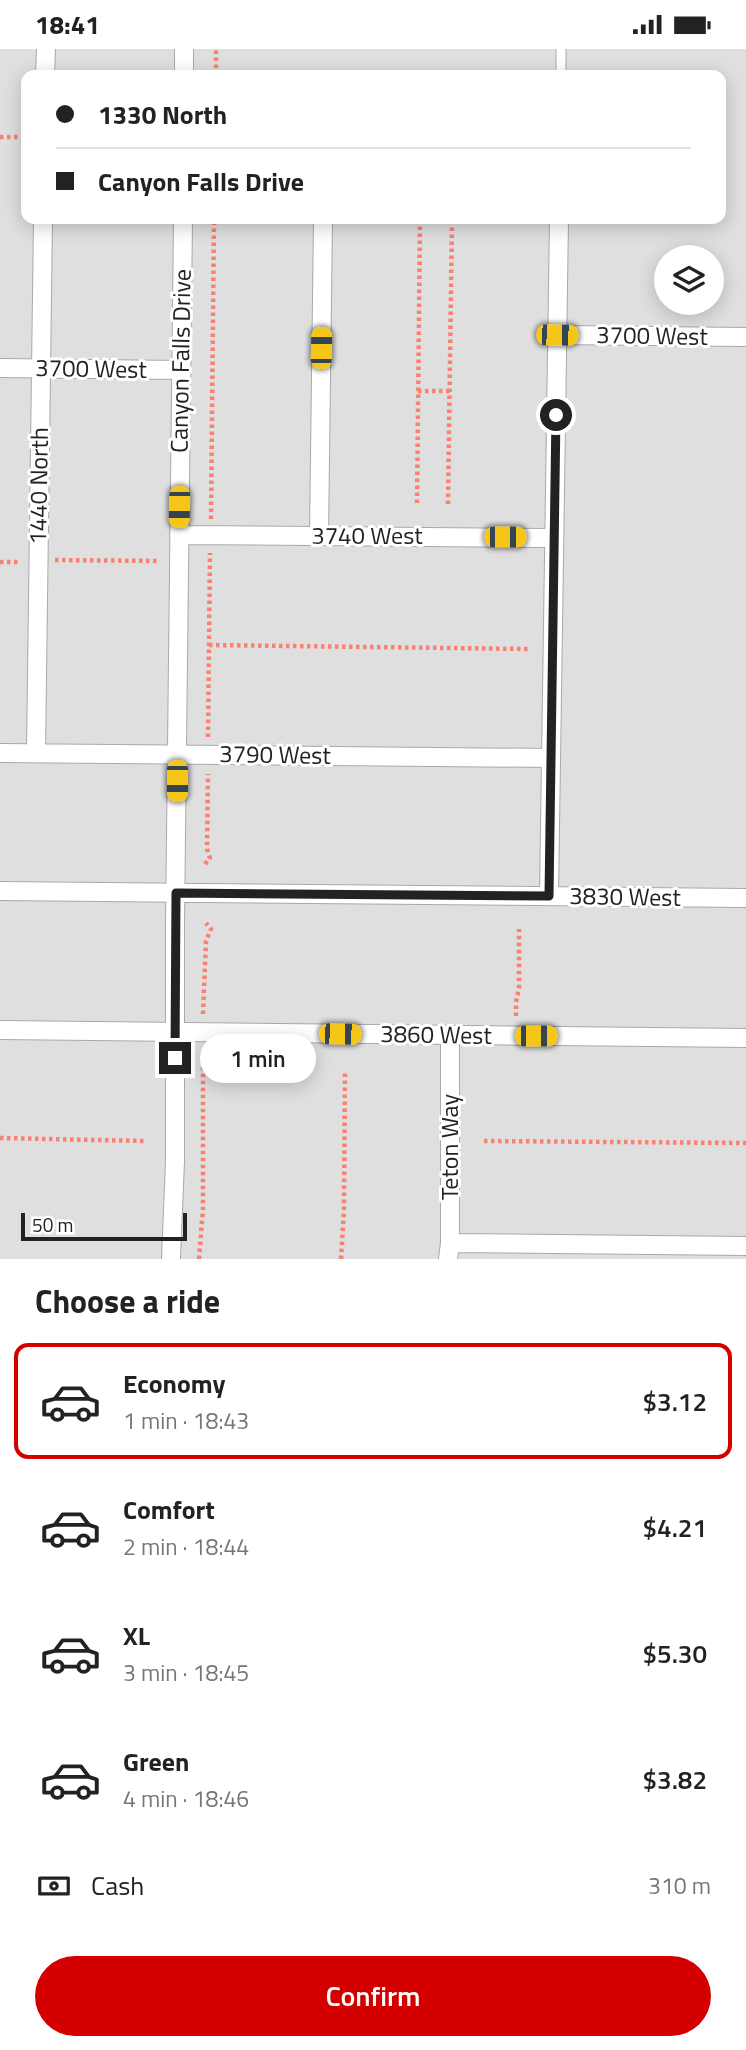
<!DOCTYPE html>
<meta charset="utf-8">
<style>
:root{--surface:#fff;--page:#f6f6f6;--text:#222;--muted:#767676;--line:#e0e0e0;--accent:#d40000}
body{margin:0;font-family:"Titillium Web",sans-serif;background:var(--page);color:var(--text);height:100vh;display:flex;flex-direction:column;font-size:26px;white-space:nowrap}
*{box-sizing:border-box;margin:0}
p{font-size:23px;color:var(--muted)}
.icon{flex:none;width:38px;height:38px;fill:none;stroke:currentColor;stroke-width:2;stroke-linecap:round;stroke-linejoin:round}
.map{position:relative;height:1210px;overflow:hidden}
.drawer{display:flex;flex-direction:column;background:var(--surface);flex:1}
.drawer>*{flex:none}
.hud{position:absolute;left:21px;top:21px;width:705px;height:154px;border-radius:14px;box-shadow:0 4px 18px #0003;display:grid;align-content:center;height:154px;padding:0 35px;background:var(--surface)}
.controls{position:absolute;left:654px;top:196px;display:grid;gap:14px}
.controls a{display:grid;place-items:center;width:70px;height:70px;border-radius:50%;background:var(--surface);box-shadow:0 4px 18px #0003;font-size:35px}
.scale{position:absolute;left:21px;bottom:18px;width:166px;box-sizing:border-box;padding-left:7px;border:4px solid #222;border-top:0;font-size:19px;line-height:24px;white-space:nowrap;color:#222;-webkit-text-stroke:5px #fff;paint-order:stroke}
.end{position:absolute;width:32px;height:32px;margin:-16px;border:9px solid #222;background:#fff;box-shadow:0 0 0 4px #fff}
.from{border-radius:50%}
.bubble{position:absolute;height:49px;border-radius:24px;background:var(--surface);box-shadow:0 4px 18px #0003;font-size:23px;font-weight:600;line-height:49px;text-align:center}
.car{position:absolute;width:21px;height:42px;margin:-21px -10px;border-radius:9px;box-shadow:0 0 5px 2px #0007;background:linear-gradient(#f5c518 24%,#345 0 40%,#f5c518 0 76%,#345 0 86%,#f5c518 0)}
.hud b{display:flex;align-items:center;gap:24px;height:66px;font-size:26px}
.hud b+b{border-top:2px solid var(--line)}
.hud i{width:18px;height:18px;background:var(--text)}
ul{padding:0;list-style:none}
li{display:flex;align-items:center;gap:21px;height:116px;margin:0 14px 10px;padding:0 21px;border:4px solid transparent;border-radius:14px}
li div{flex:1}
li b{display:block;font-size:26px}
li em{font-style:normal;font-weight:600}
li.on{border-color:var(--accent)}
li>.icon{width:63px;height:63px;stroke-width:1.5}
h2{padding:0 35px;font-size:32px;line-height:84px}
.pay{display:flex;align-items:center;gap:18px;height:77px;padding:0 35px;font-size:26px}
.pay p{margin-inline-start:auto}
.action{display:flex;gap:14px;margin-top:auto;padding:14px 35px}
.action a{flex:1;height:80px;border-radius:42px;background:var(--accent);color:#fff;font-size:28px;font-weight:600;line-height:80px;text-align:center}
.status{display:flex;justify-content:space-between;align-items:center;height:49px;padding:0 35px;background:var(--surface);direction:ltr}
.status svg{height:19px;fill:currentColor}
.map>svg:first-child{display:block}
</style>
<div class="status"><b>18:41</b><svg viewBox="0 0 49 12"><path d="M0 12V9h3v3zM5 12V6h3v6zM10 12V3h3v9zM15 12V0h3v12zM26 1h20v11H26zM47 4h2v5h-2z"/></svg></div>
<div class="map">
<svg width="746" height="1210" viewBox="0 0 746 1210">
<rect width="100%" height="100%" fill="#f2efe9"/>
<path fill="#e0dfdf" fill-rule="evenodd" d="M0,0h746v1210h-746zM26,26h695v144h-695zM667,208h45v46h-45z"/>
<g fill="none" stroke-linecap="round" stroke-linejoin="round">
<defs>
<path id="service" d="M561,26v-26"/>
<path id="minor" d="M45,26l1,-26
M184,26v-26
M557,286l189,2
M0,319l181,2
M179,486l375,3
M319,487l4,-317
M0,704l551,5
M36,704l7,-534
M0,842l746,7
M549,847l10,-677
M0,981l746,8
M450,1194l296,3
M171,1210l4,-98v-237l8,-705
M448,1210l2,-16v-208"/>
</defs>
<use href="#service" stroke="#a9a9a9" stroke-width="11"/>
<use href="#minor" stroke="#a9a9a9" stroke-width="20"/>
<path stroke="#fa8072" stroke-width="4.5" stroke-dasharray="3.5 3.5" stroke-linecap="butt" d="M216,26v-26
M0,88h26
M418,342h32
M417,454l3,-284
M448,455l4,-285
M211,470l3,-300
M55,511l105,1
M0,513h20
M209,596l320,4
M208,688l2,-184
M205,815l5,-6 -3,-9 1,-75
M203,965l3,-73 5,-12 -5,-6
M516,967v-14l3,-14v-59
M0,1089l144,3
M484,1092l262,2
M199,1210l4,-50v-158
M341,1210l3,-50 1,-139"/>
<use href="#service" stroke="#fff" stroke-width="9"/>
<use href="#minor" stroke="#fff" stroke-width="18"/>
</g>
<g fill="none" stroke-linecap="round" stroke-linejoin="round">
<path stroke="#222" stroke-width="9" d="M175,1009l1,-165 373,3 7,-481"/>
</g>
<g text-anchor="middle" stroke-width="6" stroke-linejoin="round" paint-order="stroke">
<g font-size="24" fill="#222" stroke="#fff">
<text transform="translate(652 287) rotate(1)" y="8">3700 West</text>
<text transform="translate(181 312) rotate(-89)" y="8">Canyon Falls Drive</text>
<text transform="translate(91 320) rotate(1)" y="8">3700 West</text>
<text transform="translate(39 437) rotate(-89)" y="8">1440 North</text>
<text x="367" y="495">3740 West</text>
<text transform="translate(275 706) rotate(1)" y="8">3790 West</text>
<text transform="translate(625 848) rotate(1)" y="8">3830 West</text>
<text transform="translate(436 986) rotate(1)" y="8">3860 West</text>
<text transform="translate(450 1098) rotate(-90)" y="8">Teton Way</text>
</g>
</g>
</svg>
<div class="controls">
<a><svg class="icon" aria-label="layers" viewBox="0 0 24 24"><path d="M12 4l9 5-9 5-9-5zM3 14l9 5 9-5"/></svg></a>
</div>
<div class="scale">50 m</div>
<i class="end from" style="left:556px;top:366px"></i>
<i class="end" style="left:175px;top:1009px"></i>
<div class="bubble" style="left:200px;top:985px;width:116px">1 min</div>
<i class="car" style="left:557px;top:286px;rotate:91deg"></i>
<i class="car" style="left:321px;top:299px;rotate:1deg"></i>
<i class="car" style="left:179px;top:458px;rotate:181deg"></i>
<i class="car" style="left:505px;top:488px;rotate:90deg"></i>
<i class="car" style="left:177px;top:732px;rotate:180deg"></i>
<i class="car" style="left:340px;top:985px;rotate:91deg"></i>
<i class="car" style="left:536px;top:987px;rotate:90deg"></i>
<div class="hud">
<b><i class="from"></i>1330 North</b>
<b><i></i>Canyon Falls Drive</b>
</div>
</div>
<section class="drawer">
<h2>Choose a ride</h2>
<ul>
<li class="on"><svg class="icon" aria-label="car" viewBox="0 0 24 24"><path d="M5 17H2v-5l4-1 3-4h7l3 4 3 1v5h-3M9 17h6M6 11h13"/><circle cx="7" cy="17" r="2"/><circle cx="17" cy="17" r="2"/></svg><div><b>Economy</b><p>1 min · 18:43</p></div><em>$3.12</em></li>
<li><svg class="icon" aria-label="car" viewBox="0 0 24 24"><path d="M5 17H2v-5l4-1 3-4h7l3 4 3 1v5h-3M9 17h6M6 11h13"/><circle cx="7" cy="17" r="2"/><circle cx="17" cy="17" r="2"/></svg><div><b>Comfort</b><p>2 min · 18:44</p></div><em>$4.21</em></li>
<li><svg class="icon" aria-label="car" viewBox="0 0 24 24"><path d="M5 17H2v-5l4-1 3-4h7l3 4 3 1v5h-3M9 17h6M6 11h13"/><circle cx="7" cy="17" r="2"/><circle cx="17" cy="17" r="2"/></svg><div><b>XL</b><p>3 min · 18:45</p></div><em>$5.30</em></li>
<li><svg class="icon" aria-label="car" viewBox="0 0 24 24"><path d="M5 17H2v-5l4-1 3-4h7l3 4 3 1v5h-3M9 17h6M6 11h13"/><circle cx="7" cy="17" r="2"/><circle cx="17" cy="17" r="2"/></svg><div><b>Green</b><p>4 min · 18:46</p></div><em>$3.82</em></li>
</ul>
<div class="pay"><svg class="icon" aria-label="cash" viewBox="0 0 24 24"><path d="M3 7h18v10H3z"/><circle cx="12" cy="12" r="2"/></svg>Cash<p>310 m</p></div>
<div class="action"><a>Confirm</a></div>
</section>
